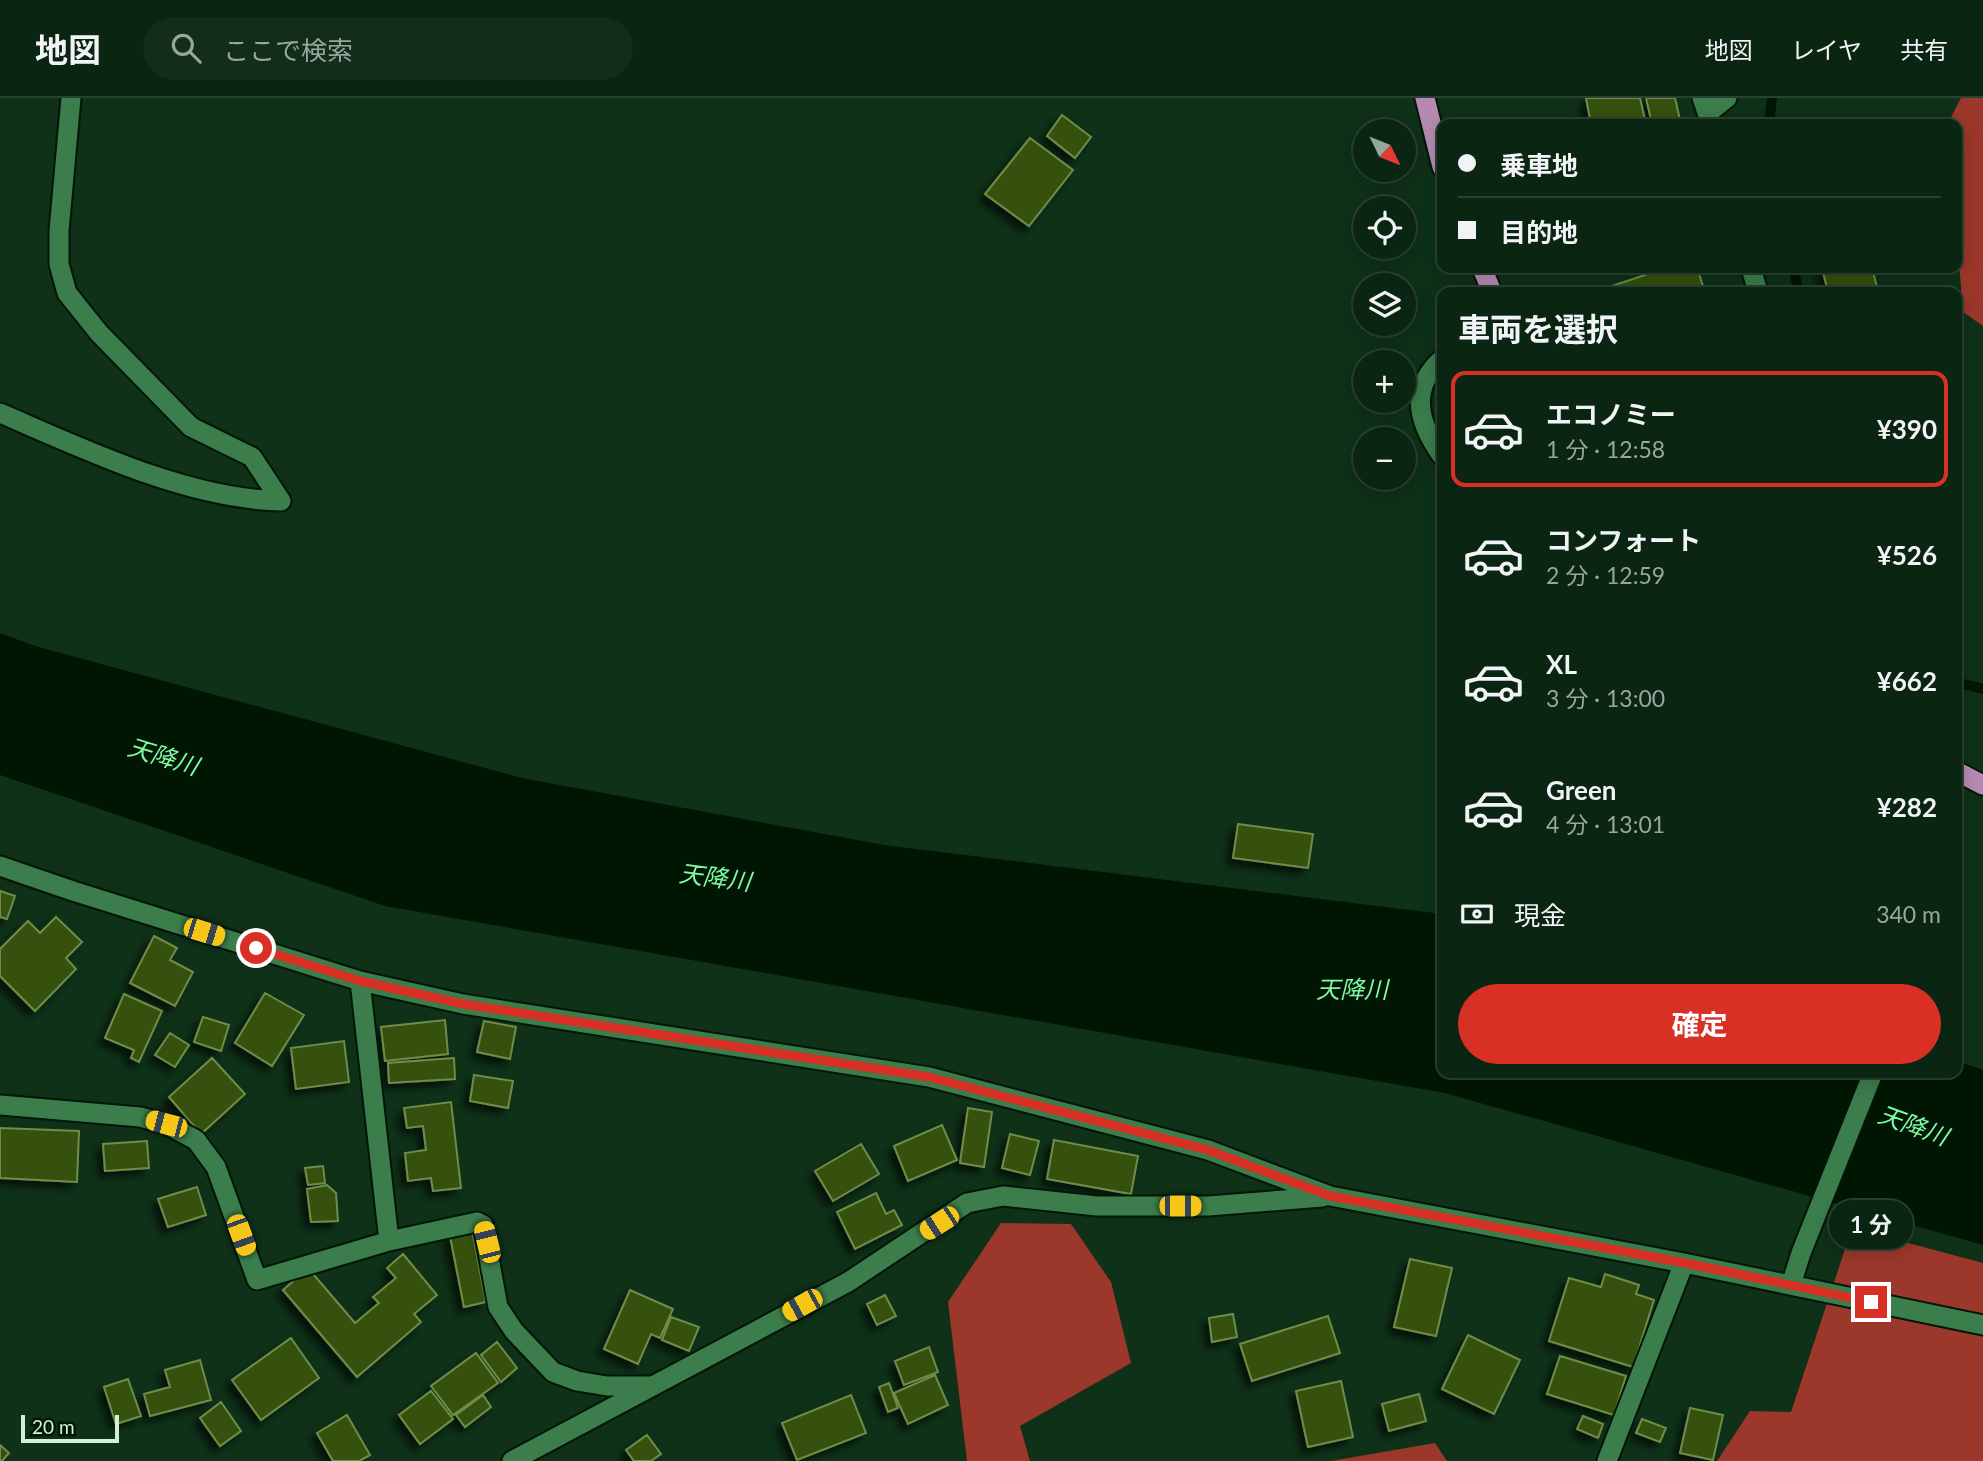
<!DOCTYPE html>
<html lang="ja">
<meta charset="utf-8">
<style>
:root{--surface:#0a2512;--page:#132d1b;--text:#f1f3f6;--muted:#99a59f;--line:#2a4232;--accent:#d93025}
body{margin:0;font-family:Lato,"Noto Sans JP",sans-serif;background:var(--page);color:var(--text);height:100vh;display:flex;flex-direction:column;font-size:26px;white-space:nowrap}
*{box-sizing:border-box;margin:0}
p{font-size:23px;color:var(--muted)}
.icon{flex:none;width:38px;height:38px;fill:none;stroke:currentColor;stroke-width:2;stroke-linecap:round;stroke-linejoin:round}
.map{position:relative;flex:1;overflow:hidden}
.details{position:absolute;left:1437px;top:189px;width:525px;height:791px;display:flex;flex-direction:column;background:var(--surface);border-radius:14px;box-shadow:0 4px 18px #0003,0 0 0 2px var(--line)}
.details>*{flex:none}
.hud{position:absolute;left:1437px;top:21px;width:525px;height:154px;border-radius:14px;box-shadow:0 4px 18px #0003,0 0 0 2px var(--line);display:grid;align-content:center;height:154px;padding:0 21px;background:var(--surface)}
.needle{width:46px;rotate:133deg}
.tools{position:absolute;left:1353px;top:21px;display:grid;gap:14px}
.tools a{display:grid;place-items:center;width:63px;height:63px;border-radius:50%;background:var(--surface);box-shadow:0 4px 18px #0003,0 0 0 2px var(--line);font-size:35px}
.scale{position:absolute;left:21px;bottom:18px;width:98px;box-sizing:border-box;padding-left:7px;border:4px solid #d0f1d5;border-top:0;font-size:19px;line-height:24px;white-space:nowrap;color:#d0f1d5;-webkit-text-stroke:5px #001705;paint-order:stroke}
.end{position:absolute;width:32px;height:32px;margin:-16px;border:9px solid #d93025;background:#fff;box-shadow:0 0 0 4px #fff}
.from{border-radius:50%}
.bubble{position:absolute;height:49px;border-radius:24px;background:var(--surface);box-shadow:0 4px 18px #0003,0 0 0 2px var(--line);font-size:23px;font-weight:700;line-height:49px;text-align:center}
.car{position:absolute;width:21px;height:42px;margin:-21px -10px;border-radius:9px;box-shadow:0 0 5px 2px #0007;background:linear-gradient(#f5c518 24%,#345 0 40%,#f5c518 0 76%,#345 0 86%,#f5c518 0)}
.hud b{display:flex;align-items:center;gap:24px;height:66px;font-size:26px}
.hud b+b{border-top:2px solid var(--line)}
.hud i{width:18px;height:18px;background:var(--text)}
ul{padding:0;list-style:none}
li{display:flex;align-items:center;gap:21px;height:116px;margin:0 14px 10px;padding:0 7px;border:4px solid transparent;border-radius:14px}
li div{flex:1}
li b{display:block;font-size:26px}
li em{font-style:normal;font-weight:700}
li.on{border-color:var(--accent)}
li>.icon{width:63px;height:63px;stroke-width:1.5}
h2{padding:0 21px;font-size:32px;line-height:84px}
.pay{display:flex;align-items:center;gap:18px;height:77px;padding:0 21px;font-size:26px}
.pay p{margin-inline-start:auto}
.primary-button{display:flex;gap:14px;margin-top:auto;padding:14px 21px}
.primary-button a{flex:1;height:80px;border-radius:42px;background:var(--accent);color:#fff;font-size:28px;font-weight:700;line-height:80px;text-align:center}
header{display:flex;align-items:center;gap:42px;box-sizing:border-box;height:98px;padding:0 35px;background:var(--surface);border-bottom:2px solid var(--line)}
header strong{font-size:33px}
nav{display:flex;gap:38px;margin-inline-start:auto;font-size:24px}
.search{width:490px;height:63px;background:var(--page);display:flex;align-items:center;gap:18px;box-sizing:border-box;padding:0 24px;border-radius:38px;color:var(--muted);font-size:26px}
.map>svg:first-child{display:block}
</style>
<header>
<strong>地図</strong>
<div class="search"><svg class="icon" aria-label="search" viewBox="0 0 24 24"><circle cx="10" cy="10" r="6"/><path d="M15 15l6 6"/></svg>ここで検索</div>
<nav><a>地図</a><a>レイヤ</a><a>共有</a></nav>
</header>
<div class="map">
<svg width="1983" height="1363" viewBox="0 0 1983 1363">
<defs>
<filter id="shadow"><feDropShadow dx="-6" dy="6" stdDeviation="3.5" flood-color="#0009"/></filter>
</defs>
<rect width="100%" height="100%" fill="#0e3118"/>
<path fill="#9b372b" d="M1961,0h22v228l-20,-14 -7,-86v-102h-7v-3z
M1001,1125l70,1 40,58 20,81 -111,63 10,35h-63l-19,-159z
M1852,1130l131,35v198h-266l33,-50 41,1z
M1435,1345l12,18h-116z"/>
<path fill="#001603" d="M0,535l35,13 487,132 362,67 558,69v159h514l1,-12 26,9v175l-538,-152 -1060,-187 -385,-131z"/>
<g fill="none" stroke-linecap="round" stroke-linejoin="round">
<path stroke="#001603" stroke-width="10" d="M1769,26l3,-26
M1793,170l6,24
M1956,584l27,7"/>
</g>
<path fill="#35510a" stroke="#6d8d4a" stroke-width="2" filter="url(#shadow)" d="M1586,0h54l6,26h-55z
M1646,0h29l6,26h-29z
M1062,17l29,22 -16,21 -28,-22z
M1030,40l43,32 -44,56 -44,-32z
M1666,170h31l8,24h-98l-1,-4z
M1822,170h50l6,23 -50,1z
M1238,726l75,10 -5,34 -75,-10z
M0,793l15,5 -8,23 -7,-2z
M56,819l26,25 -16,16 10,11 -41,42 -35,-35v-27l28,-28 12,12z
M154,838l23,12 -7,12 23,12 -18,34 -45,-23z
M265,895l39,22 -32,51 -37,-23z
M124,896l38,17 -23,51 -8,-4 3,-8 -29,-12z
M203,919l26,8 -8,26 -27,-9z
M445,922l3,34 -63,7 -4,-34z
M484,923l32,6 -6,32 -33,-7z
M170,935l19,12 -14,22 -20,-12z
M344,943l5,41 -53,7 -5,-41z
M212,960l33,36 -44,40 -32,-37z
M454,960l1,21 -66,4 -1,-20z
M474,977l39,6 -5,27 -38,-7z
M451,1004l10,86 -28,3 -2,-13 -23,3 -3,-28 21,-3 -3,-24 -16,2 -3,-20z
M968,1010l24,4 -8,55 -24,-4z
M942,1027l15,35 -49,21 -14,-35z
M0,1030l79,3 -2,51 -77,-4z
M1010,1036l29,7 -9,34 -28,-7z
M1054,1042l84,16 -7,38 -84,-15z
M147,1043l2,27 -44,3 -2,-27z
M861,1046l18,30 -46,27 -18,-30z
M323,1068l2,17 -17,2 -3,-17z
M327,1087l9,8 2,28 -27,1 -4,-33z
M197,1089l9,28 -38,12 -10,-28z
M876,1095l10,21 8,-4 8,15 -47,24 -18,-37z
M472,1133l14,71 -22,5 -14,-71z
M403,1156l34,41 -23,19 7,8 -64,55 -74,-87 25,-22 47,55 24,-20 -6,-6 23,-19 -9,-10z
M1410,1161l42,9 -16,68 -42,-9z
M1605,1176l34,11 -3,9 18,6 -21,67 -84,-26 20,-63 32,9z
M630,1192l43,19 -13,29 -9,-4 -13,30 -34,-15z
M885,1197l11,21 -19,9 -10,-21z
M1233,1216l4,23 -25,5 -3,-24z
M1328,1218l12,37 -88,28 -12,-37z
M671,1219l28,10 -10,24 -27,-11z
M1468,1237l52,25 -26,54 -52,-25z
M291,1240l28,40 -58,42 -29,-40z
M497,1244l20,26 -16,14 -20,-27z
M929,1249l9,25 -34,13 -9,-24z
M476,1255l22,30 -45,32 -22,-29z
M1560,1258l66,20 -12,39 -67,-21z
M200,1262l11,40 -61,16 -6,-22 26,-7 -5,-17z
M935,1277l13,30 -40,19 -14,-31z
M128,1281l13,37 -25,8 -12,-37z
M1341,1283l12,56 -45,10 -12,-56z
M889,1285l9,25 -10,4 -9,-25z
M431,1293l22,28 -33,25 -21,-29z
M1419,1296l7,27 -37,10 -7,-27z
M483,1297l8,12 -26,20 -9,-12z
M851,1297l15,38 -69,27 -15,-37z
M221,1304l20,29 -21,15 -20,-28z
M1690,1310l33,7 -10,45 -33,-7z
M347,1317l23,40 -11,6h-26l-16,-28z
M1583,1318l20,8 -5,14 -21,-9z
M1642,1321l24,9 -6,14 -24,-9z
M647,1337l14,19 -10,7h-17l-8,-11z
M0,1347l9,8 -7,8h-2z"/>
<g fill="none" stroke-linecap="round" stroke-linejoin="round">
<defs>
<path id="minor" d="M1702,0l9,26
M1708,15l19,-15
M1751,170l7,24
M1442,261c-34,30 -23,65 0,97
M0,315c86,37 187,86 281,88l-29,-44 -61,-30 -92,-94 -32,-40 -8,-29v-33l12,-133
M0,768l73,25 287,90 103,23 466,73 279,73 122,46 354,67 299,62
M360,883l29,260
M0,1007l140,12 26,7 30,16 20,27 41,113 132,-39 88,-19 6,3 15,82 16,24 39,41 24,9 30,5h45
M1791,1187l10,-32 72,-180
M512,1363l336,-179 119,-79 36,-7 94,10h111l114,-9
M1607,1363l77,-198"/>
<path id="trunk" d="M1425,0l17,69
M1482,170l10,24
M1956,673l27,14"/>
</defs>
<use href="#minor" stroke="#031608" stroke-width="23"/>
<use href="#trunk" stroke="#031608" stroke-width="23"/>
<use href="#minor" stroke="#3c7d4c" stroke-width="19"/>
<use href="#trunk" stroke="#b58ab2" stroke-width="19"/>
</g>
<g fill="none" stroke-linecap="round" stroke-linejoin="round">
<path stroke="#d93025" stroke-width="9" d="M256,850l104,33 103,23 466,73 279,73 122,46 355,67 186,39"/>
</g>
<g text-anchor="middle" stroke-width="5" stroke-linejoin="round" paint-order="stroke">
<g font-size="24" font-style="italic" fill="#81f99f" stroke="#001705">
<text transform="translate(163 659) rotate(17)" y="8">天降川</text>
<text transform="translate(715 780) rotate(7)" y="8">天降川</text>
<text x="1352" y="900">天降川</text>
<text transform="translate(1913 1028) rotate(20)" y="8">天降川</text>
</g>
</g>
</svg>
<div class="tools">
<a><svg class="needle" viewBox="-14 -14 28 28"><path d="M0-13l5 13h-10z" fill="#e53935"/><path d="M0 13l5-13h-10z" fill="#99a59f"/></svg></a>
<a><svg class="icon" aria-label="locate" viewBox="0 0 24 24"><circle cx="12" cy="12" r="6"/><path d="M12 2v4M12 18v4M2 12h4M18 12h4"/></svg></a>
<a><svg class="icon" aria-label="layers" viewBox="0 0 24 24"><path d="M12 4l9 5-9 5-9-5zM3 14l9 5 9-5"/></svg></a>
<a>+</a>
<a>−</a>
</div>
<div class="scale">20 m</div>
<i class="end from" style="left:256px;top:850px"></i>
<i class="end" style="left:1871px;top:1204px"></i>
<div class="bubble" style="left:1829px;top:1102px;width:84px">1 分</div>
<i class="car" style="left:204px;top:834px;rotate:107deg"></i>
<i class="car" style="left:166px;top:1026px;rotate:285deg"></i>
<i class="car" style="left:1180px;top:1108px;rotate:90deg"></i>
<i class="car" style="left:939px;top:1125px;rotate:237deg"></i>
<i class="car" style="left:241px;top:1137px;rotate:160deg"></i>
<i class="car" style="left:487px;top:1144px;rotate:346deg"></i>
<i class="car" style="left:802px;top:1207px;rotate:241deg"></i>
<div class="hud">
<b><i class="from"></i>乗車地</b>
<b><i></i>目的地</b>
</div>
<section class="details">
<h2>車両を選択</h2>
<ul>
<li class="on"><svg class="icon" aria-label="car" viewBox="0 0 24 24"><path d="M5 17H2v-5l4-1 3-4h7l3 4 3 1v5h-3M9 17h6M6 11h13"/><circle cx="7" cy="17" r="2"/><circle cx="17" cy="17" r="2"/></svg><div><b>エコノミー</b><p>1 分 · 12:58</p></div><em>¥390</em></li>
<li><svg class="icon" aria-label="car" viewBox="0 0 24 24"><path d="M5 17H2v-5l4-1 3-4h7l3 4 3 1v5h-3M9 17h6M6 11h13"/><circle cx="7" cy="17" r="2"/><circle cx="17" cy="17" r="2"/></svg><div><b>コンフォート</b><p>2 分 · 12:59</p></div><em>¥526</em></li>
<li><svg class="icon" aria-label="car" viewBox="0 0 24 24"><path d="M5 17H2v-5l4-1 3-4h7l3 4 3 1v5h-3M9 17h6M6 11h13"/><circle cx="7" cy="17" r="2"/><circle cx="17" cy="17" r="2"/></svg><div><b>XL</b><p>3 分 · 13:00</p></div><em>¥662</em></li>
<li><svg class="icon" aria-label="car" viewBox="0 0 24 24"><path d="M5 17H2v-5l4-1 3-4h7l3 4 3 1v5h-3M9 17h6M6 11h13"/><circle cx="7" cy="17" r="2"/><circle cx="17" cy="17" r="2"/></svg><div><b>Green</b><p>4 分 · 13:01</p></div><em>¥282</em></li>
</ul>
<div class="pay"><svg class="icon" aria-label="cash" viewBox="0 0 24 24"><path d="M3 7h18v10H3z"/><circle cx="12" cy="12" r="2"/></svg>現金<p>340 m</p></div>
<div class="primary-button"><a>確定</a></div>
</section>
</div>
